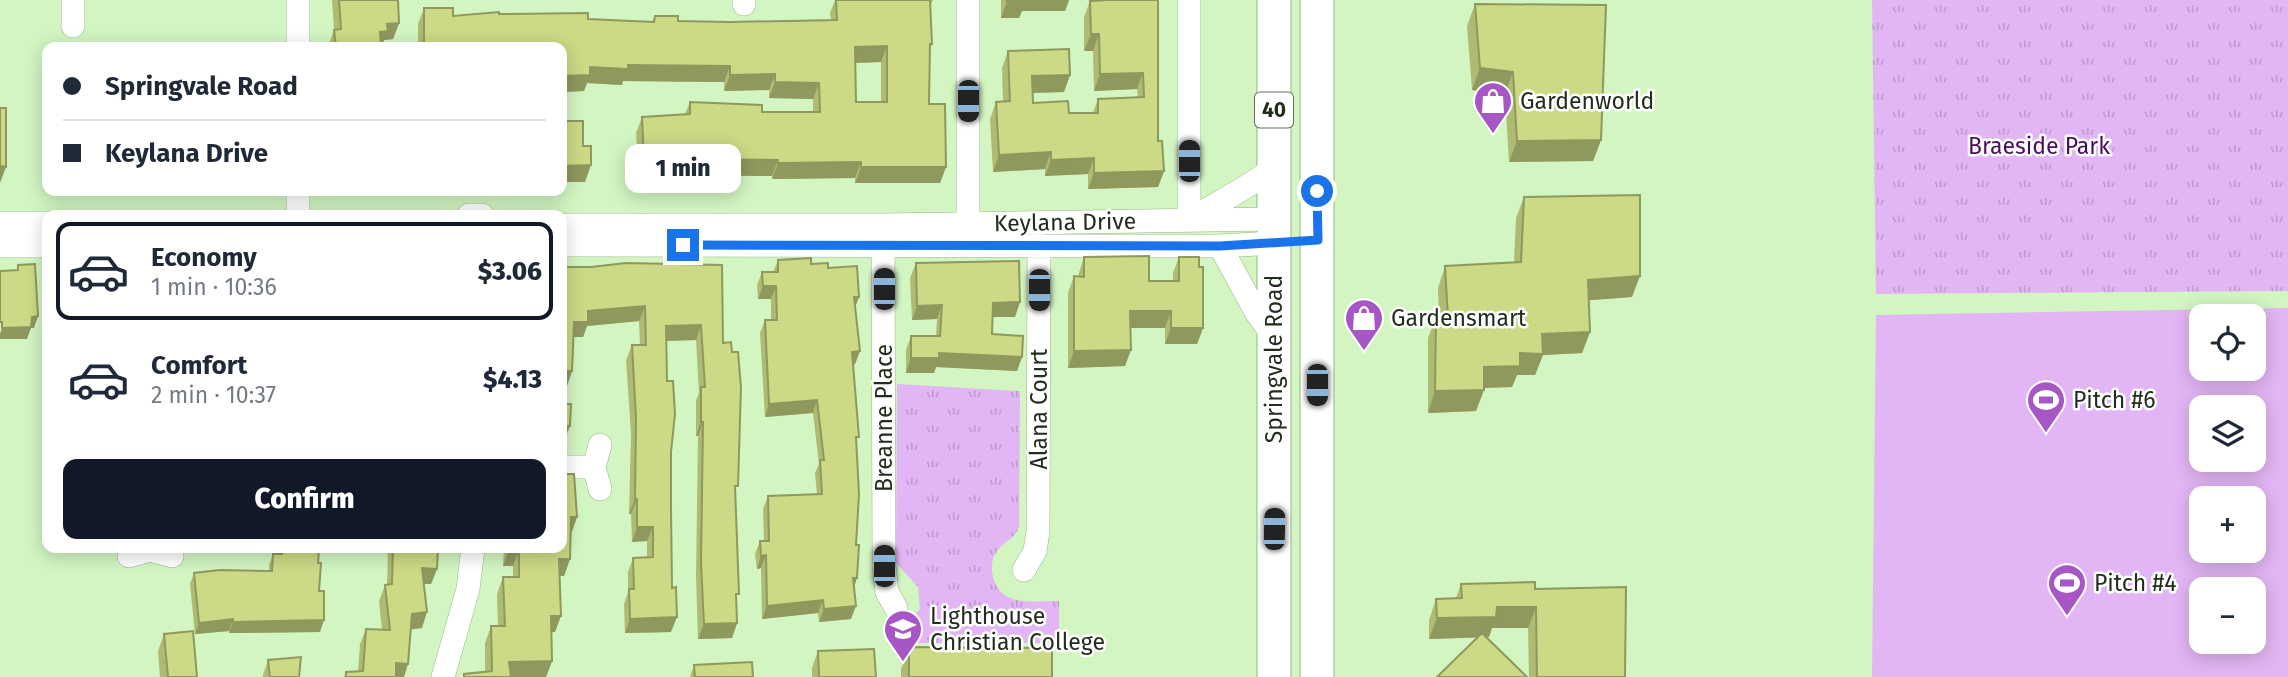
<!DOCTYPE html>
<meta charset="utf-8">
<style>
:root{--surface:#fff;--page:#f6f6f7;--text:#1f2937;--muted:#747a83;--line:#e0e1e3;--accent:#111827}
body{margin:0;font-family:"Fira Sans",sans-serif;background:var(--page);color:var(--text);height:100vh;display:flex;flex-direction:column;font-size:26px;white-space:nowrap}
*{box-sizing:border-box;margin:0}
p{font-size:23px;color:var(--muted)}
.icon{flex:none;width:38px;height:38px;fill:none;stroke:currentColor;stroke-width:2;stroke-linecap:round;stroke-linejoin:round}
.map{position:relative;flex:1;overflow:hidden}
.details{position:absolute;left:42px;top:210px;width:525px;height:343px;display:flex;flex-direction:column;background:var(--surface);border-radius:14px;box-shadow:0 4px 18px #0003}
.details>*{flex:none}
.hud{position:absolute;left:42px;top:42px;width:525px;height:154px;border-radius:14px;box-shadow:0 4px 18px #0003;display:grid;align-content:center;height:154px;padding:0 21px;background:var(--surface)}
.fabs{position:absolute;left:2189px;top:304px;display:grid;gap:14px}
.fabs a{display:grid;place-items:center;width:77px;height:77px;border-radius:14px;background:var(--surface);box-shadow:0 4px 18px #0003;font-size:35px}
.end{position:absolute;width:32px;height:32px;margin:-16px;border:9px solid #1a73e8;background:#fff;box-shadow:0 0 0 4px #fff}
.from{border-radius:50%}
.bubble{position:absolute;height:49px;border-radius:14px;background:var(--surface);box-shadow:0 4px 18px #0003;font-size:23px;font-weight:800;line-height:49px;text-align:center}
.car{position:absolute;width:21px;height:42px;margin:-21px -10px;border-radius:9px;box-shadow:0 0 5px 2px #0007;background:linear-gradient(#222 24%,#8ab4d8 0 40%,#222 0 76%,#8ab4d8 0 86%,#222 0)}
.hud b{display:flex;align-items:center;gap:24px;height:66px;font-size:26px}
.hud b+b{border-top:2px solid var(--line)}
.hud i{width:18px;height:18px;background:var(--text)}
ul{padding:12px 0 0;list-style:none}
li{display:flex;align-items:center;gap:21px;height:98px;margin:0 14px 10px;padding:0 7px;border:4px solid transparent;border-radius:14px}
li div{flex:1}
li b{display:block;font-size:26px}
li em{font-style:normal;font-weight:800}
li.active{border-color:var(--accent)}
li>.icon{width:63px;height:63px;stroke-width:1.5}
.cta{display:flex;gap:14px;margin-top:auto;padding:14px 21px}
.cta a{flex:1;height:80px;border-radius:14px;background:var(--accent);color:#fff;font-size:28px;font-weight:800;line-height:80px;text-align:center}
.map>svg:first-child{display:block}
</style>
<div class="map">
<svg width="2288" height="677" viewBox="0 0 2288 677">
<defs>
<pattern id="grass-tufts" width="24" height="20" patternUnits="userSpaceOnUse" patternTransform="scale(1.75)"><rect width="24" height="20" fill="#e2b5f4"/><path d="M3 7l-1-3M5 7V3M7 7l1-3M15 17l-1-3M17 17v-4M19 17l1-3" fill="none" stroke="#c29cd1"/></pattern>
</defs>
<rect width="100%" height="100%" fill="#d2f5c2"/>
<path fill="url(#grass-tufts)" d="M1872,0h416v291l-412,3z
M897,384l123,7 -1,136c-4,12 -15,14 -22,24 -6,8 -6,17 -4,26 8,31 41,24 66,24v42h-171l32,-34 -2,-22 -22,-24z"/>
<path fill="#e2b5f4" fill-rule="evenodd" d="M2288,308v369h-416l4,-362zM2202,317h52v52h-52zM2202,408h52v52h-52zM2202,499h52v52h-52zM2202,590h52v52h-52z"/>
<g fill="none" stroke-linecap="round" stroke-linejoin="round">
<defs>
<path id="minor" d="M73,0v26
M298,0v47
M744,4v-4
M298,191v24
M469,215h13
M1189,220v-220
M1189,220c28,-17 58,-31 84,-52
M0,223h47
M562,225h321l391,-6
M883,232l1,334 3,26 9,16
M968,238v-238
M562,245l658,1 54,-3
M0,246h47
M1220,246l36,66 18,25
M600,445l-6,22 6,22
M562,467h32
M129,556l21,-6 22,6
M1024,570l11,-19 3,-20 1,-286
M443,677l25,-88 5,-41"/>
<path id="highway" d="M1274,0v677
M1317,0v677"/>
</defs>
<use href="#minor" stroke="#96b787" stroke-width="24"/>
<use href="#highway" stroke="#96b787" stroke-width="35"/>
<use href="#minor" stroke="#fff" stroke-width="23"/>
<use href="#highway" stroke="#fff" stroke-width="33"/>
</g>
<path fill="#afbb72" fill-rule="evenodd" d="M332,0h66l1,23 -6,16 -9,1 -2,7h-54l6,-18z
M835,0h98l-3,7 2,37 -2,5 -1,55 17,63 -6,16h-85v-5l-83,1v-3l-89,-1v-2l-44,3 -3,-43 6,-16 43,-3 5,-12 72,10h51v-13l-44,-1v-8l-45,1v-9l-101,-1 -1,4 -35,-2 -3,8 -22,1v-45h-144v-23l6,-16 29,8 46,-2 153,8 3,-6 23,5 51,1 102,-2 -1,-7zM881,62v40h-25l-1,-39z
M1001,0h68l-4,11h-43l-3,7h-18z
M1103,0h55v141l6,30 -6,16 -70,2v-15l-43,2v-7l-52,3 -3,-53 6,-17h7l-1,-34 6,-17 62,24 -6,17 -31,1v10l36,10h24l5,-14 40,-2 -1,-8 -43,2 -1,-40h-9v-34l6,-16z
M1475,4l126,136 -8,21 -84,1 -4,-68 -33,-4 -5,-64z
M1524,197l108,100 -44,3 2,32 -8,21 -39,2 -8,20h-18l-5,12 -28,1 -8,23 -48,2v-75l8,-21h3l-1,-29 7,-22 69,-3 2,-45z
M1084,257l65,24h24v-8l6,-16 24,71 -6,16h-32v-16h-34l-6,38 -57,2v-75l6,-17h4z
M778,260l50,8 31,29 -4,10 5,44 -5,13 -2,1 3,81 -2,142 -3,31 -32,3 -1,-9 -56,6 -1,-51 -4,1 -2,-15 5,-13h4l-1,-32 5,-13 49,-2 -2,-21 4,-9 -6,-51 -48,4 -5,-84 5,-13h6v-21h-13l-1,-14 5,-13h11z
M626,263l97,80 12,151 2,129 -5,15 -34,1 -2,-62 2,-141h-2v-35l3,-8 -3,-53 -29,1v40l4,71v180l-46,1 -1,-29 4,-12v-20l5,-14h14v-17l-15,1 -1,-28h-2l2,-81 -5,-73 6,-15h8l-1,-24 -52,5 -4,11h-10l-1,34 -5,15h-5v-119h29z
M916,263l99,54h-22l-1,17 30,23 -5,14 -81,-4 -2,6h-28v-23l5,-14h25l1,-17 -25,1 -2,-42z
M577,517l-6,17 -1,25 -6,17h-5l-4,56h-4l1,29 -6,16h-83l1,-3 21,-3v-28l6,-17h7l-1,-32 6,-17h10v-11h-10l1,-18h58z
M279,548h40l1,84 -91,1v-2l-34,3 -5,-50 4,-11 75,-2v-6l4,-11h6z
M388,548h50l-1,21 -6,15h-7l-2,44 -11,1 -7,48h-60l2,-5h12l2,-28 6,-15 16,1 -3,-29 6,-16 2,-1z
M1461,584l74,5 90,88h-96l-1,-49h-36l-3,9 -60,2v-19l7,-21 20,-1z
M164,634l33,43h-37l-2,-26z
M909,647l143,30h-151v-8z
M818,651l58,26h-64v-9z
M268,660l31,17h-36v-2z
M694,665l59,12h-63z"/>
<path fill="#8f985d" d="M1023,0h46l-4,11h-43l-3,7h-18l6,-16z
M399,23l-6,16 -9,1 -2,7 -2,-15 7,-8z
M1091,34h8l-6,17h-9z
M887,46l-6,16 -32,1 6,-16z
M628,65l102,1 -6,16 -101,-1 -1,4 -35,-2 -3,8 -22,1v-16l28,-9z
M1480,68l33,4 -8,22 -33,-4z
M1143,73l-6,16 -43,2 6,-17z
M775,74l-6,16 -45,1 6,-16z
M1070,75l-6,17 -38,1 6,-17z
M775,82l44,1 -6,16 -44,-1z
M1601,140l-8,21 -84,1 8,-21z
M1051,152l-6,17 -52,3 6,-17z
M689,157l-6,16 -44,3 5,-16z
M1094,158l-6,16 -43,2 6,-16z
M689,159l89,1 -6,16 -89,-1z
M861,162l-6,16 -83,1 6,-16z
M591,165l-6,17h-23v-16z
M0,166l6,1 -6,16z
M861,167h85l-6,16h-85z
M1164,171l-6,16 -70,2 6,-16z
M1640,276l-8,21 -52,4 8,-21z
M763,286h13l-5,13h-13z
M854,297h5l-5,13z
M1020,302l-5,15h-27l5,-14z
M942,305l-5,14 -25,1 5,-14z
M645,306l-6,15 -52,5 -4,11h-15l6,-15 14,-11z
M1130,311h41l-6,17h-41z
M38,316l-4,12h-3l-4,11h-27v-5l2,-6 30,-11z
M701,325l-5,15 -35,1 5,-15z
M1171,328h32l-6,16h-32z
M1590,332l-8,21 -39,2 -8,20h-18l-5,12 -36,1 8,-21 36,-14 22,-19z
M1131,350l-6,16 -57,2 6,-17z
M860,351l-5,13 -8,1 5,-13z
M939,353l83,4 -5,14 -81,-4 -2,6h-28l5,-15z
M562,371h10l-5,15h-5z
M1484,390l-8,21 -48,2 7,-22z
M817,400l-4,13 -48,4 4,-13z
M701,421l2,1 -5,14h-2z
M562,426h8l-6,15 -2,-1z
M635,499h2l-6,15h-2z
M571,517h6l-6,17z
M637,527h16l-6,14 -15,1z
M509,549l10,1 -6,16h-10z
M766,555l-5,13 -4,1 4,-13z
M559,559h11l-6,17h-12z
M422,568l15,1 -6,15h-14z
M853,578h4l-4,13z
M823,600l-5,13 -56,6 5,-13z
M856,606l-5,13 -32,3 5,-13z
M1497,607h39l-8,21h-36l-3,9 -60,2 8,-21z
M427,612l-5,16 -16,2 6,-16z
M551,616h10l-6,16 -10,1z
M677,617l-6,15 -46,1 5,-14z
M233,619l-4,12 -34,3 4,-11z
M324,620l-4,12 -91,1 4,-11z
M737,623l-5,15 -34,1 6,-15z
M552,661l-6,16h-42l5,-15z
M396,663l12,1 -4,13h-13z"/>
<path fill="#ccd985" stroke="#8f985d" stroke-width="2" fill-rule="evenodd" d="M339,0h59l1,23 -12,1 1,7 -8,1 1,15h-45l-2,-17 7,-1z
M836,0h94l2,44h-2l-1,60h16l1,63h-85v-5l-83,1v-3l-89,-1v-2l-45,3 -2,-43 48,-3v-12l72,3v7h58l-1,-29 -44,-1v-8l-45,1v-9l-102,-1v4l-38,-2v8l-28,1v-29h-138v-39h29v8l46,-4v2l89,-1v6l66,3 1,-6h23v5l51,1 108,-2zM887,46v56h-31l-1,-55z
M1007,0h18v2h-18z
M1108,0h50v141h4l2,30 -70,2v-15l-43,2v-8l-52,3 -3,-53 14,-1 -2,-50 61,-2 1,26 -38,1 1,27 35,-2 1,12h29v-14l46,-2 -1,-24 -43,1 -1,-40h-8l-1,-33z
M1475,4l131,1 -5,135 -84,1 -4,-69 -33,-4z
M0,108h6v59l-6,-1z
M562,121h21v25h8v19l-29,1z
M1640,195v81l-52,4 2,52 -48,2 1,20 -23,-1v13l-36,1v23l-49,1 1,-74 12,1 -3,-52 76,-4 3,-65z
M1149,256v25h30v-24h20v10h4v61h-32v-17h-41l1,39 -57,1v-75l10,1v-20z
M811,258v6l17,-1v5l29,-2 2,31h-5l6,54 -8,1 7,85h-3l3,57 -3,51h3l-2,33h-4l3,28 -32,3 -1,-9 -56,6 -1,-51 -5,1 -1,-15h9l-1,-45 54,-2 -2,-34h4l-7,-60 -48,4 -4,-84h12l-1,-34h-13l-1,-14h16v-12z
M1019,261l1,41 -27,1 -1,31 31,2 -1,21 -83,-4v5h-28v-22h29l2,-31 -25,1 -1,-43z
M626,263l96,2 1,78 8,-1 1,10h6l3,35 -3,99h-3l4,108h-3l1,29 -33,1 -3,-61 2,-141 -2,-1v-34h4l-4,-62 -35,1 1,55h6l2,33 -4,38v56l1,80 4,-1 1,30 -47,2 -1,-30h5l-1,-31 20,-1v-30h-16v-28h-2l1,-81 -4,-73h14l-1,-39 -57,5v11h-14l-2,49h-10v-104h29z
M35,264l3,52 -6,1 -1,10 -29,1v-6h-2v-51l18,-1v-5z
M562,404h9l-1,22h-8z
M562,474h12l3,43h-6l-1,42h-11l2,57h-10l1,45 -43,1 2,15h-47v-3l28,-3 -1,-45h14l-2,-49h16v-27l-10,-1v-1h53z
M283,548h36l-1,15h3l-2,28h5v29l-91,2v-3l-34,4 -5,-50 26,-3 52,1 1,-17h9z
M393,548h45l-1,21 -15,-1 5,44 -15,2 -4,50 -12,-1v14h-50v-5l17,-1 3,-42 24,1 -5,-45 7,-1z
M1535,582v7l91,-2 -1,90h-88l-1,-70h-39l-1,10 -59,1 -1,-19 26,-1 -1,-14z
M193,631l4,46h-29l-4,-43z
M1482,633l45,44h-90z
M909,647l143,1v29h-143z
M874,649l2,28h-57l-1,-26z
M301,657l-2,20h-29l-2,-17z
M752,662l1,15h-58l-1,-12z"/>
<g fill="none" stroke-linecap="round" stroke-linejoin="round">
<path stroke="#1a73e8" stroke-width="9" d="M683,245l537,1 98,-6 -1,-49"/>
</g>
<defs>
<symbol id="shop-pin" viewBox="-11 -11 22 30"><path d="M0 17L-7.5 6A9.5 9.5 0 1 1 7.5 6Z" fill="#a756c6" stroke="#fff"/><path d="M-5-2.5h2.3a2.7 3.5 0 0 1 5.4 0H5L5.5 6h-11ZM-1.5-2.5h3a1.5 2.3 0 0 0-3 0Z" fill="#fff"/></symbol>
<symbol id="stadium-pin" viewBox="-11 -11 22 30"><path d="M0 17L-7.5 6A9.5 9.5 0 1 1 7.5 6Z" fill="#a756c6" stroke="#fff"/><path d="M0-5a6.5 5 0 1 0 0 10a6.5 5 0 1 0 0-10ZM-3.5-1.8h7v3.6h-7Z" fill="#fff"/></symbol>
<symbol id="school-pin" viewBox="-11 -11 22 30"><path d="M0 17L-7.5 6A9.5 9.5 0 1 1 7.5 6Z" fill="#a756c6" stroke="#fff"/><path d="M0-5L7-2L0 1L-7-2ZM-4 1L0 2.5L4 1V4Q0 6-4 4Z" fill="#fff"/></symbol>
</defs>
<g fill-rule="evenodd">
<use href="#shop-pin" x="1471" y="79" width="44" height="60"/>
<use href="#shop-pin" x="1342" y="296" width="44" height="60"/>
<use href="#stadium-pin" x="2024" y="378" width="44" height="60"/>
<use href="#stadium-pin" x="2045" y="561" width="44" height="60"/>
<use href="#school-pin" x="881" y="607" width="44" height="60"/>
</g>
<g text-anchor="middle" stroke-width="5" stroke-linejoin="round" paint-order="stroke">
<rect fill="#fff" stroke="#646d5f" stroke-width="2" x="1255" y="92.5" width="38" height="35" rx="5"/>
<g font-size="21" font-weight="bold" fill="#212e1b">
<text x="1274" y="117">40</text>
</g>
<g font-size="23" fill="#212e1b" stroke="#fff" text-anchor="start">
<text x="1520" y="109">Gardenworld</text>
<text x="1391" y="326">Gardensmart</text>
<text x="2073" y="408">Pitch #6</text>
<text x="2094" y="591">Pitch #4</text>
<text x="930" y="624">Lighthouse<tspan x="930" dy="26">Christian College</tspan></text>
</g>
<g font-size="23" fill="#4b0c5f" stroke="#fff">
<text x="2039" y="154">Braeside Park</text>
</g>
<g font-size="23" fill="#212e1b" stroke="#fff">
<text transform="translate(1065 222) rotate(-1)" y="8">Keylana Drive</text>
<text transform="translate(1274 359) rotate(-90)" y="8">Springvale Road</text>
<text transform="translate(1039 409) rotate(-90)" y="8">Alana Court</text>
<text transform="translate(884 418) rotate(-90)" y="8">Breanne Place</text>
</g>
</g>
</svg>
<div class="fabs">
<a><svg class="icon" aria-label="locate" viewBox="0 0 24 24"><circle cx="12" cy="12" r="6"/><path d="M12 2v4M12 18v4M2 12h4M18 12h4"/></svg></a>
<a><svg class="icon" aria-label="layers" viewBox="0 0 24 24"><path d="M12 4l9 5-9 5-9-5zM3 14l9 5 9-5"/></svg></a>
<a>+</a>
<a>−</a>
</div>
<i class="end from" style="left:1317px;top:191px"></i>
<i class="end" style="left:683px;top:245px"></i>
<div class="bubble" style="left:625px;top:144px;width:116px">1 min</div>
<i class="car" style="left:968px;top:101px;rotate:180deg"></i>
<i class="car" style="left:1189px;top:161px;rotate:0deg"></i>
<i class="car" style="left:884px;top:289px;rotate:0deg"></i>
<i class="car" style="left:1039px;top:290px;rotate:180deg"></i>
<i class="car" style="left:1317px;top:385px;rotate:180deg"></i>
<i class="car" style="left:1274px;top:529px;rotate:1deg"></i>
<i class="car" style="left:884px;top:566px;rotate:0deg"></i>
<div class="hud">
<b><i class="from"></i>Springvale Road</b>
<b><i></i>Keylana Drive</b>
</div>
<section class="details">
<ul>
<li class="active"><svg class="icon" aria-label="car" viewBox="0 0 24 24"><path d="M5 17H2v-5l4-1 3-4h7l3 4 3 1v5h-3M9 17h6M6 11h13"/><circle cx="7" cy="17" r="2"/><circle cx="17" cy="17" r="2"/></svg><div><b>Economy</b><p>1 min · 10:36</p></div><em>$3.06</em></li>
<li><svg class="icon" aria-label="car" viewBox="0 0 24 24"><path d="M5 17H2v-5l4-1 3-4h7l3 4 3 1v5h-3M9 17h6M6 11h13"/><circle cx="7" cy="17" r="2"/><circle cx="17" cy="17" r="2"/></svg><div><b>Comfort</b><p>2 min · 10:37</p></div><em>$4.13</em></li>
</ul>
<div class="cta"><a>Confirm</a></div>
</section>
</div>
